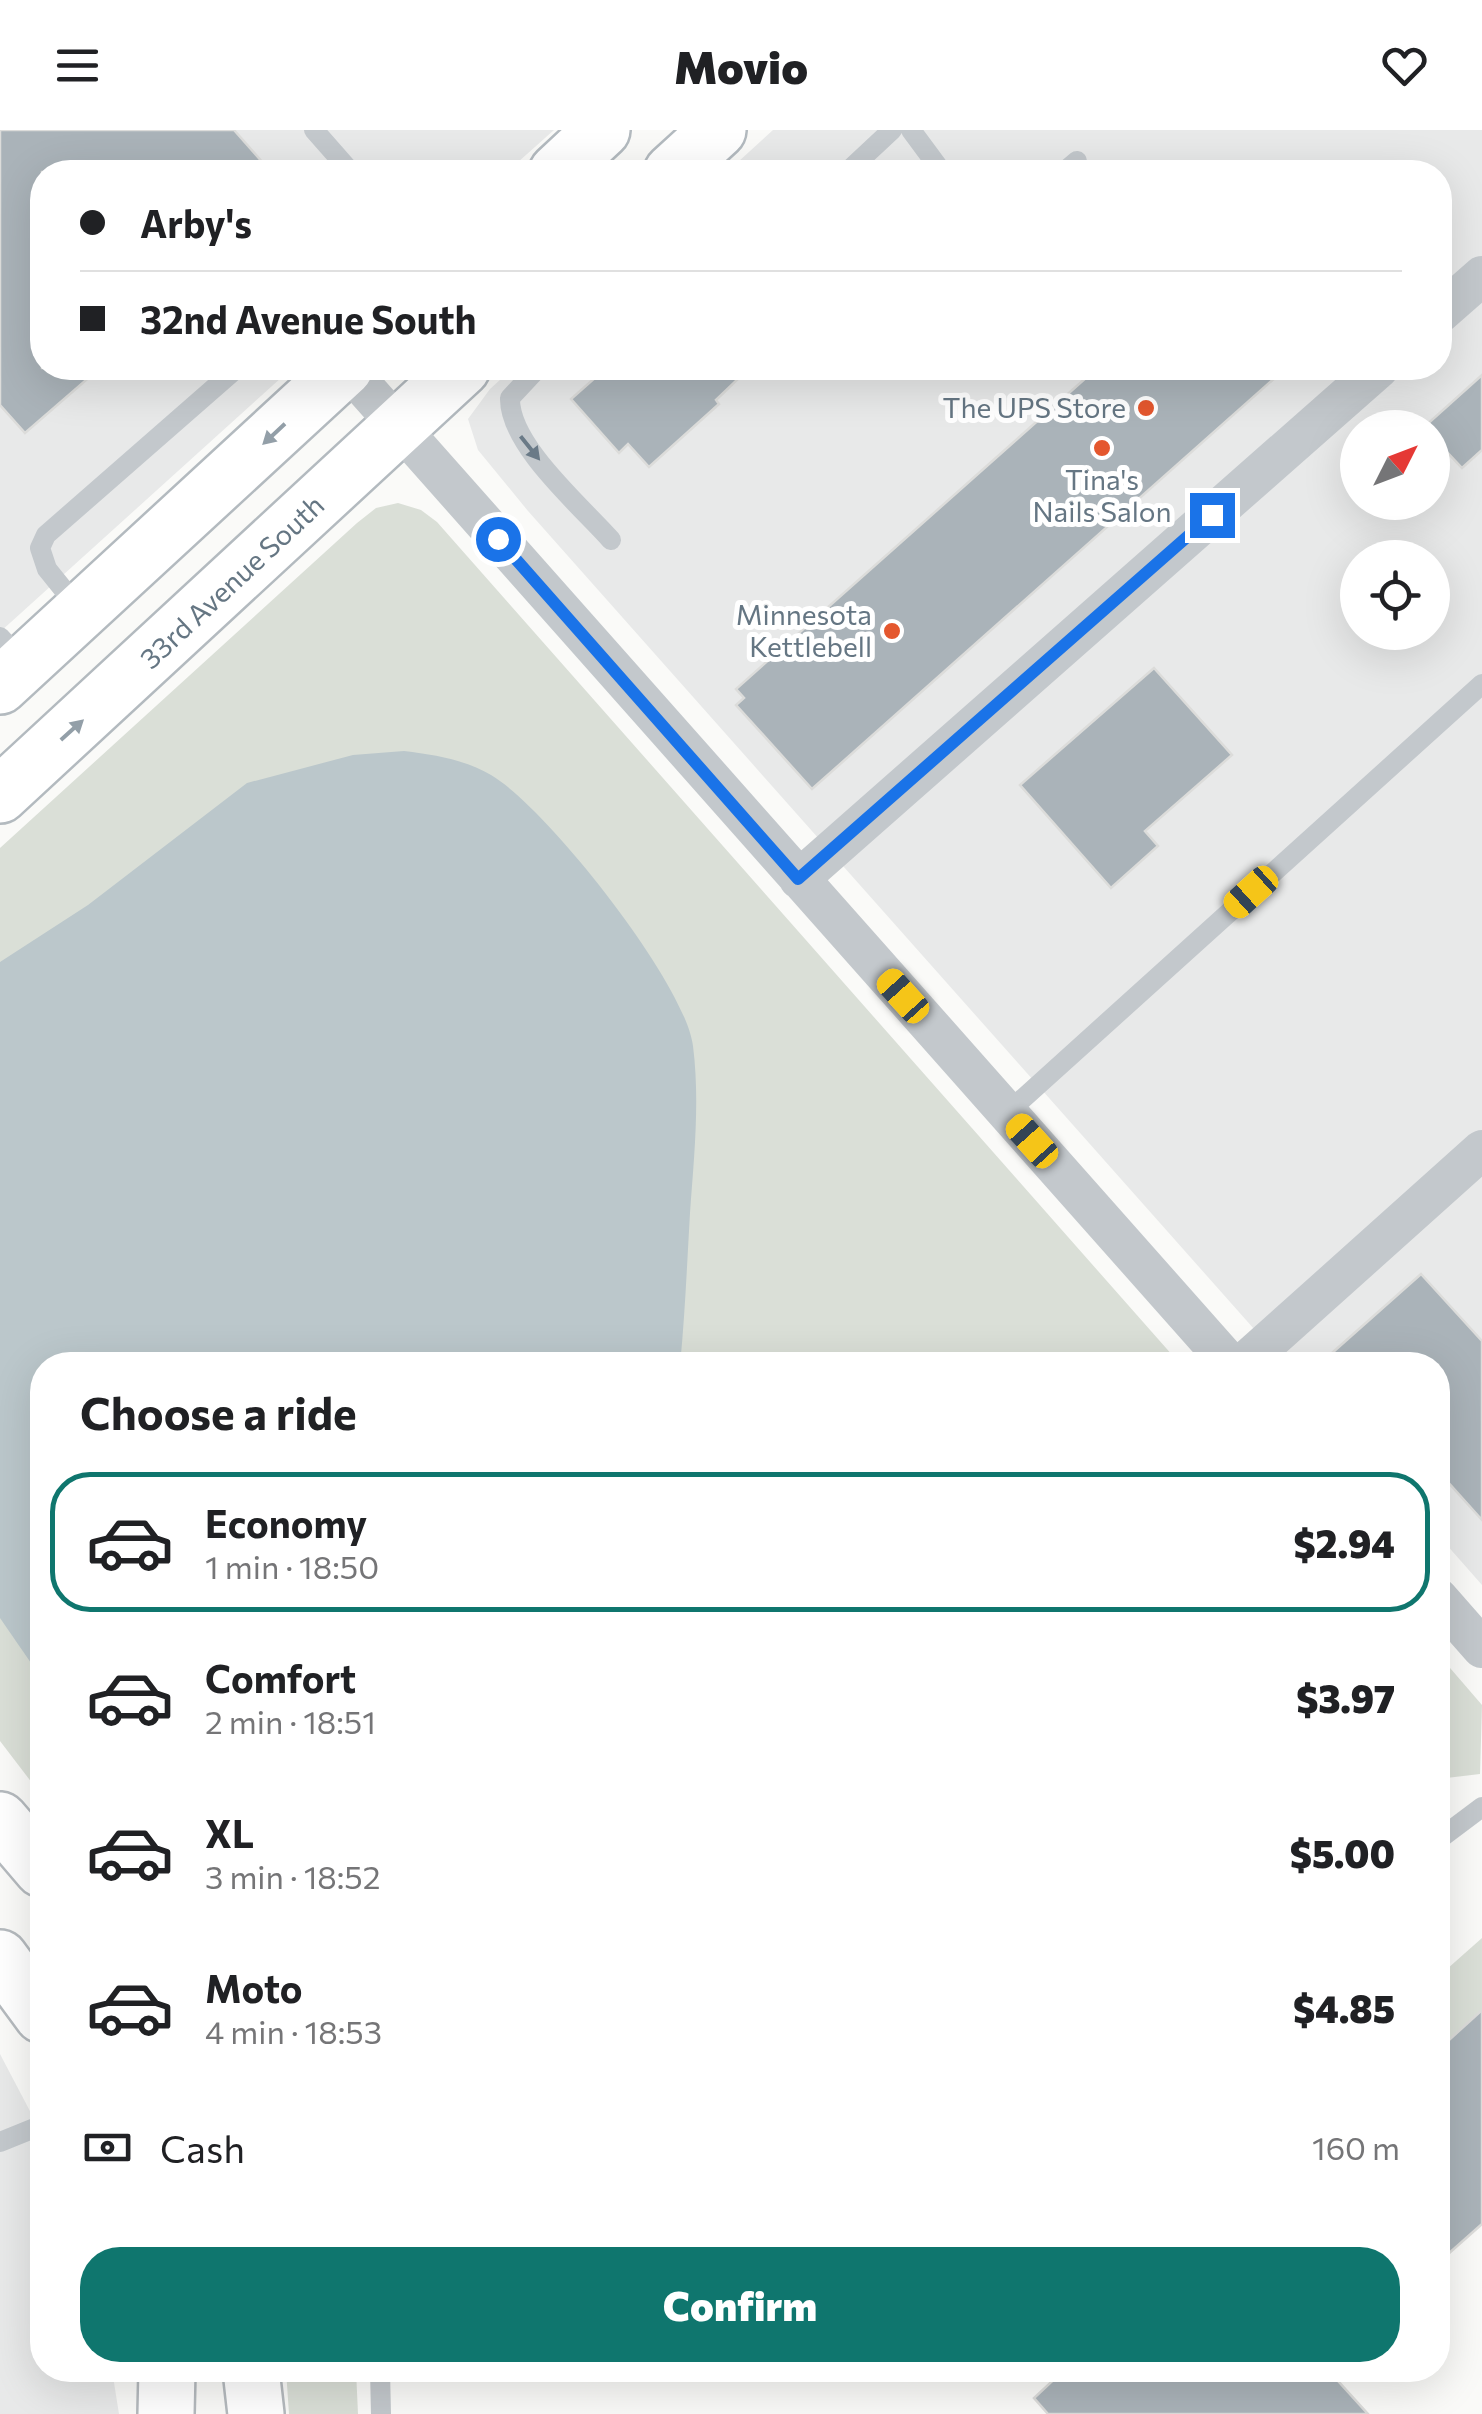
<!DOCTYPE html>
<meta charset="utf-8">
<style>
:root{--surface:#fff;--page:#f6f6f6;--text:#202124;--muted:#757577;--line:#e0e0e0;--accent:#0f766e}
body{margin:0;font-family:Commissioner,sans-serif;background:var(--page);color:var(--text);height:100vh;display:flex;flex-direction:column;font-size:38px;white-space:nowrap}
*{box-sizing:border-box;margin:0}
p{font-size:32px;color:var(--muted)}
.icon{flex:none;width:55px;height:55px;fill:none;stroke:currentColor;stroke-width:2;stroke-linecap:round;stroke-linejoin:round}
.map{position:relative;flex:1;overflow:hidden}
.sheet{position:absolute;left:30px;top:1222px;width:1420px;height:1030px;display:flex;flex-direction:column;background:var(--surface);border-radius:40px;box-shadow:0 10px 40px #0002}
.sheet>*{flex:none}
.top-card{position:absolute;left:30px;top:30px;width:1422px;height:220px;border-radius:40px;box-shadow:0 10px 40px #0002;display:grid;align-content:center;height:220px;padding:0 50px;background:var(--surface)}
.needle{width:65px;rotate:48deg}
.controls{position:absolute;left:1340px;top:280px;display:grid;gap:20px}
.controls a{display:grid;place-items:center;width:110px;height:110px;border-radius:50%;background:var(--surface);box-shadow:0 10px 40px #0002;font-size:50px}
.end{position:absolute;width:45px;height:45px;margin:-22px;border:12px solid #1a73e8;background:#fff;box-shadow:0 0 0 5px #fff}
.from{border-radius:50%}
.car{position:absolute;width:30px;height:60px;margin:-30px -15px;border-radius:12px;box-shadow:0 0 8px 2px #0007;background:linear-gradient(#f5c518 24%,#345 0 40%,#f5c518 0 76%,#345 0 86%,#f5c518 0)}
.top-card b{display:flex;align-items:center;gap:35px;height:95px;font-size:38px}
.top-card b+b{border-top:2px solid var(--line)}
.top-card i{width:25px;height:25px;background:var(--text)}
ul{padding:0;list-style:none}
li{display:flex;align-items:center;gap:30px;height:140px;margin:0 20px 15px;padding:0 30px;border:5px solid transparent;border-radius:40px}
li div{flex:1}
li b{display:block;font-size:38px}
li em{font-style:normal;font-weight:800}
li.on{border-color:var(--accent)}
li>.icon{width:90px;height:90px;stroke-width:1.5}
h2{padding:0 50px;font-size:45px;line-height:120px}
.pay{display:flex;align-items:center;gap:25px;height:110px;padding:0 50px;font-size:38px}
.pay p{margin-inline-start:auto}
.action{display:flex;gap:20px;margin-top:auto;padding:20px 50px}
.action a{flex:1;height:115px;border-radius:40px;background:var(--accent);color:#fff;font-size:40px;font-weight:800;line-height:115px;text-align:center}
header{display:flex;justify-content:space-between;align-items:center;height:130px;padding:0 50px;background:var(--surface);font-size:45px;font-weight:800}
.map>svg:first-child{display:block}
</style>
<header><svg class="icon" aria-label="menu" viewBox="0 0 24 24"><path d="M4 6h16M4 12h16M4 18h16"/></svg>Movio<svg class="icon" aria-label="heart" viewBox="0 0 24 24"><path d="M12 20l-8-8c-3-5 5-10 8-4 3-6 11-1 8 4z"/></svg></header>
<div class="map">
<svg width="1482" height="2284" viewBox="0 0 1482 2284">
<rect width="100%" height="100%" fill="#fafaf8"/>
<path fill="#e8e9e9" fill-rule="evenodd" d="M0,0h554l-47,42h-465v196h250l-292,264z
M773,0h709v1455l-44,-50v-170h-152l-758,-854 -50,-61 -10,-31 22,-30 23,-21h927v-196h-713zM1358,298h74v74h-74zM1358,428h74v74h-74z
M0,1924l42,80v236h70l7,44h-119z"/>
<path fill="#dadfd7" d="M398,373l23,7 16,12 744,843h-1139v431l-42,-55v-893l357,-325 19,-15z
M1438,1524l44,51 -2,69 -42,5z
M1482,1808v74l-44,40v-75z
M286,2240h70l2,44h-69z"/>
<path fill="#bbc7cb" d="M404,621c31,4 59,8 87,24 55,32 194,207 202,271 7,55 1,112 -3,167 -3,51 -5,102 -10,152h-638v314l-42,-61v-656l88,-57 159,-122 106,-28z"/>
<path fill="#aab3b9" stroke="#dcdcda" stroke-width="2.5" d="M0,0h234l37,42h-229v196h58l-75,65 -25,-28z
M606,238h122l10,11 -22,21 3,4 -70,63 -21,-23 -9,9 -48,-54z
M1097,238h189l-474,421 -76,-84 8,-7 -8,-9z
M1482,245v75l-20,18 -30,-32v-8l-8,-1z
M1154,538l78,87 -87,76 13,15 -47,42 -91,-103z
M1421,1144l61,67v179l-44,-49v-106h-96l-10,-12z
M1482,1880v214l-44,39v-213z
M1064,2240h264l40,44h-320l-14,-16z"/>
<g fill="none" stroke-linecap="round" stroke-linejoin="round">
<defs>
<path id="secondary" d="M557,42l45,-42
M672,42l46,-42
M0,556l345,-318
M0,665l462,-427"/>
<path id="primary" d="M0,1690l42,49
M0,1828l42,57
M251,2240l5,44
M166,2284l1,-44"/>
</defs>
<use href="#secondary" stroke="#b3babf" stroke-width="60"/>
<use href="#primary" stroke="#b5babe" stroke-width="60"/>
<path stroke="#c3c8cc" stroke-width="20" d="M314,0l37,42
M911,0l31,42
M847,42l45,-42
M1064,42l13,-11
M538,238l-28,30c-1,47 70,107 101,142
M80,480l-33,-41 -7,-21 6,-13 191,-167
M0,507l23,25
M1007,983l475,-429
M1438,1710l44,-33
M0,2012l42,-17
M380,2240l1,44"/>
<path stroke="#c3c8cc" stroke-width="40" d="M1440,183l42,-37
M347,238l884,997
M799,749l580,-511
M1242,1235l240,-215
M1438,1468l44,50"/>
<use href="#secondary" stroke="#fff" stroke-width="55"/>
<use href="#primary" stroke="#fff" stroke-width="55"/>
</g>
<defs><path id="oneway-solid" d="M-6-.8H1V-3.2L6.5 0L1 3.2V.8H-6Z" transform="scale(2.5)"/></defs>
<g fill="#939fa8">
<use href="#oneway-solid" transform="translate(274 304) rotate(137)"/>
<use href="#oneway-solid" transform="translate(72 600) rotate(-42)"/>
</g>
<use fill="#6a7a87" href="#oneway-solid" transform="translate(530 318) rotate(51)"/>
<g fill="none" stroke-linecap="round" stroke-linejoin="round">
<path stroke="#1a73e8" stroke-width="12" d="M498,409l300,340 414,-364"/>
</g>
<g fill="#e4572e" stroke="#fff" stroke-width="4">
<circle cx="1146" cy="278" r="10"/>
<circle cx="1102" cy="318" r="10"/>
<circle cx="892" cy="501" r="10"/>
</g>
<g text-anchor="middle" stroke-width="10" stroke-linejoin="round" paint-order="stroke">
<g font-size="28" fill="#657683" stroke="#fff" text-anchor="end">
<text x="1126" y="288">The UPS Store</text>
<text x="1102" y="360" text-anchor="middle">Tina's<tspan x="1102" dy="32">Nails Salon</tspan></text>
<text x="872" y="495">Minnesota<tspan x="872" dy="32">Kettlebell</tspan></text>
</g>
<g font-size="28" fill="#657683" stroke="#fff">
<text transform="translate(232 452) rotate(-43)" y="10">33rd Avenue South</text>
</g>
</g>
</svg>
<div class="controls">
<a><svg class="needle" viewBox="-14 -14 28 28"><path d="M0-13l5 13h-10z" fill="#e53935"/><path d="M0 13l5-13h-10z" fill="#757577"/></svg></a>
<a><svg class="icon" aria-label="locate" viewBox="0 0 24 24"><circle cx="12" cy="12" r="6"/><path d="M12 2v4M12 18v4M2 12h4M18 12h4"/></svg></a>
</div>
<i class="end from" style="left:498px;top:409px"></i>
<i class="end" style="left:1212px;top:385px"></i>
<i class="car" style="left:1251px;top:762px;rotate:228deg"></i>
<i class="car" style="left:903px;top:866px;rotate:318deg"></i>
<i class="car" style="left:1032px;top:1011px;rotate:318deg"></i>
<div class="top-card">
<b><i class="from"></i>Arby's</b>
<b><i></i>32nd Avenue South</b>
</div>
<section class="sheet">
<h2>Choose a ride</h2>
<ul>
<li class="on"><svg class="icon" aria-label="car" viewBox="0 0 24 24"><path d="M5 17H2v-5l4-1 3-4h7l3 4 3 1v5h-3M9 17h6M6 11h13"/><circle cx="7" cy="17" r="2"/><circle cx="17" cy="17" r="2"/></svg><div><b>Economy</b><p>1 min · 18:50</p></div><em>$2.94</em></li>
<li><svg class="icon" aria-label="car" viewBox="0 0 24 24"><path d="M5 17H2v-5l4-1 3-4h7l3 4 3 1v5h-3M9 17h6M6 11h13"/><circle cx="7" cy="17" r="2"/><circle cx="17" cy="17" r="2"/></svg><div><b>Comfort</b><p>2 min · 18:51</p></div><em>$3.97</em></li>
<li><svg class="icon" aria-label="car" viewBox="0 0 24 24"><path d="M5 17H2v-5l4-1 3-4h7l3 4 3 1v5h-3M9 17h6M6 11h13"/><circle cx="7" cy="17" r="2"/><circle cx="17" cy="17" r="2"/></svg><div><b>XL</b><p>3 min · 18:52</p></div><em>$5.00</em></li>
<li><svg class="icon" aria-label="car" viewBox="0 0 24 24"><path d="M5 17H2v-5l4-1 3-4h7l3 4 3 1v5h-3M9 17h6M6 11h13"/><circle cx="7" cy="17" r="2"/><circle cx="17" cy="17" r="2"/></svg><div><b>Moto</b><p>4 min · 18:53</p></div><em>$4.85</em></li>
</ul>
<div class="pay"><svg class="icon" aria-label="cash" viewBox="0 0 24 24"><path d="M3 7h18v10H3z"/><circle cx="12" cy="12" r="2"/></svg>Cash<p>160 m</p></div>
<div class="action"><a>Confirm</a></div>
</section>
</div>
